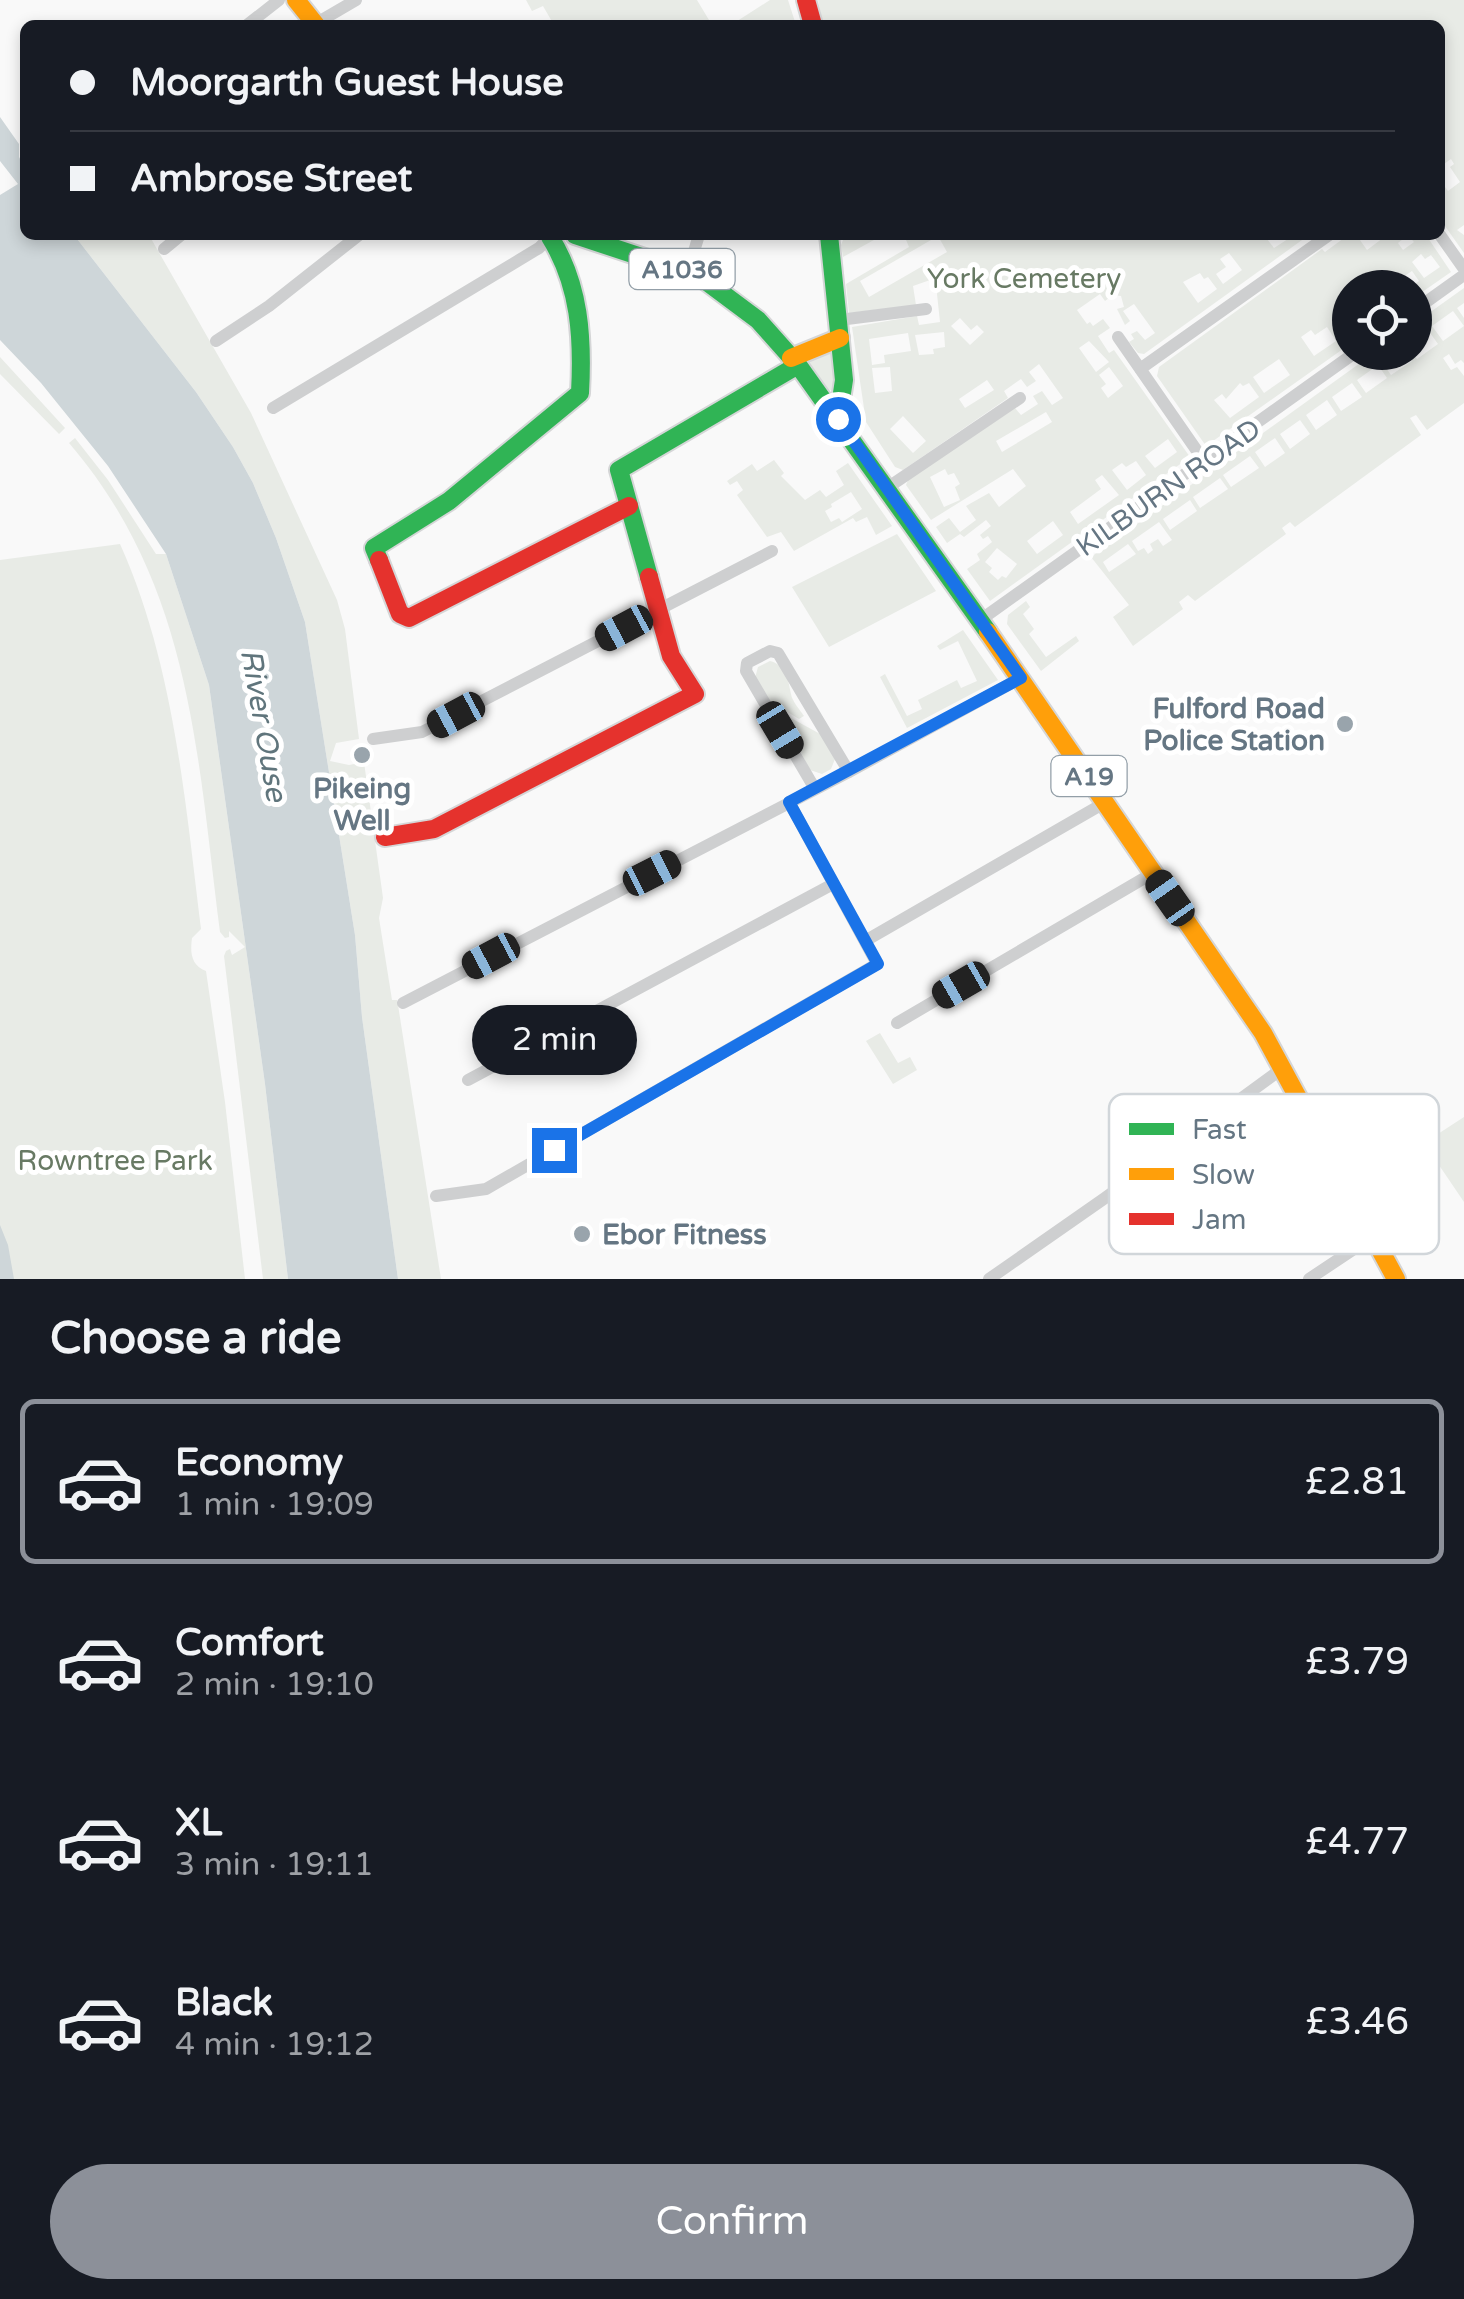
<!DOCTYPE html>
<meta charset="utf-8">
<style>
:root{--surface:#171b24;--page:#242831;--text:#f1f3f6;--muted:#9ea1a6;--line:#363941;--accent:#8c9099}
body{margin:0;font-family:"Varela Round",sans-serif;background:var(--page);color:var(--text);height:100vh;display:flex;flex-direction:column;font-size:38px;white-space:nowrap}
*{box-sizing:border-box;margin:0}
p{font-size:32px;color:var(--muted)}
.icon{flex:none;width:55px;height:55px;fill:none;stroke:currentColor;stroke-width:2;stroke-linecap:round;stroke-linejoin:round}
.map{position:relative;height:1279px;overflow:hidden}
.details{display:flex;flex-direction:column;background:var(--surface);flex:1}
.details>*{flex:none}
.hud{position:absolute;left:20px;top:20px;width:1425px;height:220px;border-radius:15px;box-shadow:0 5px 15px #0003;display:grid;align-content:center;height:220px;padding:0 50px;background:var(--surface)}
.tools{position:absolute;left:1332px;top:270px;display:grid;gap:20px}
.tools a{display:grid;place-items:center;width:100px;height:100px;border-radius:50%;background:var(--surface);box-shadow:0 5px 15px #0003;font-size:50px}
.end{position:absolute;width:45px;height:45px;margin:-22px;border:12px solid #1a73e8;background:#fff;box-shadow:0 0 0 5px #fff}
.from{border-radius:50%}
.bubble{position:absolute;height:70px;border-radius:35px;background:var(--surface);box-shadow:0 5px 15px #0003;font-size:32px;font-weight:600;line-height:70px;text-align:center}
.car{position:absolute;width:30px;height:60px;margin:-30px -15px;border-radius:12px;box-shadow:0 0 8px 2px #0007;background:linear-gradient(#222 24%,#8ab4d8 0 40%,#222 0 76%,#8ab4d8 0 86%,#222 0)}
.hud b{display:flex;align-items:center;gap:35px;height:95px;font-size:38px}
.hud b+b{border-top:2px solid var(--line)}
.hud i{width:25px;height:25px;background:var(--text)}
ul{padding:0;list-style:none}
li{display:flex;align-items:center;gap:30px;height:165px;margin:0 20px 15px;padding:0 30px;border:5px solid transparent;border-radius:15px}
li div{flex:1}
li b{display:block;font-size:38px}
li em{font-style:normal;font-weight:600}
li.active{border-color:var(--accent)}
li>.icon{width:90px;height:90px;stroke-width:1.5}
h2{padding:0 50px;font-size:45px;line-height:120px}
.primary-button{display:flex;gap:20px;margin-top:auto;padding:20px 50px}
.primary-button a{flex:1;height:115px;border-radius:60px;background:var(--accent);color:#fff;font-size:40px;font-weight:600;line-height:115px;text-align:center}
.map>svg:first-child{display:block}
</style>
<div class="map">
<svg width="1464" height="1279" viewBox="0 0 1464 1279">
<rect width="100%" height="100%" fill="#f9f9f9"/>
<path fill="#e8ebe6" fill-rule="evenodd" d="M526,0h171l15,25h-158l-11,-19 -11,5z
M770,0h18l8,25h-65z
M818,0h646v225l-7,5 7,5v18l-24,-34v-39l8,11 12,-9 -10,-15 4,-3 -3,-5 -7,5 -4,-6v-133h-617z
M74,235h75l102,178 86,187 8,29 14,110 -23,4 -6,18 19,4 15,-3 19,136 -4,20 13,82h5l1,5 43,274h-43l-36,-262 -7,-82 -50,-313 -29,-84 -23,-55 -20,-36 -37,-55z
M845,235h38l-40,22 -2,-12z
M904,235h360l10,13 20,-13h15l-165,119 -6,-1 -9,-11 5,-3 -3,-5 6,-3 8,9 10,-7 -21,-29 -11,7 7,10 -5,4 -8,-16 7,-2 -3,-11 -8,-1 -8,6 -5,-7 -23,16 10,14 3,-2 3,4 10,-7 7,9 -12,8 11,17 5,-3 76,107 -200,144 -23,-32 13,-9 -3,-6 15,-12 -4,-6 -5,3 -3,-4 11,-9 -5,-6 -22,17 -4,-3 -13,9 -11,-16 13,-9 11,14 16,-12 -10,-14 23,-13 10,14 27,-21 -13,-17 -82,51 -25,-35 2,-5 107,-72 6,7 17,-11 -5,-8 9,-5 10,14 11,-7 -24,-34 -10,8 7,9 -9,6 -6,-8 -17,12 4,7 -105,72 -8,-3 -29,-45 -14,-95 65,-11 2,9 21,-3 -3,-28 3,-13 -7,-2 -20,7 3,19 -67,8 -3,-29 63,-37zM938,236l9,16 -78,45 -9,-16zM1229,253l13,17 -19,14 -7,-10 10,-7 -6,-8zM1200,273l4,6 4,-2 9,12 -19,14 -15,-21zM960,318l11,12 6,-5 7,7 -14,13 -19,-19zM944,332l1,15 -12,2 1,5 -15,1 -4,-20zM908,333l3,18 -27,4 1,8 -13,2 -3,-26zM1089,341l20,21 -13,10 -17,-24zM890,367l2,24 -17,2 -3,-25zM1109,367l14,19 -15,12 -7,-10 5,-4 -7,-9zM987,380l7,10 -29,18 -6,-9zM1046,412l6,10 -50,30 -6,-11zM903,416l23,25 -13,12 -23,-24zM1168,439l9,13 -22,16 -10,-12zM1136,461l10,14 -19,15 -15,-20 10,-7 4,4zM945,469l3,6 6,-2 6,11 -5,3 5,13 -16,7 -14,-30zM1102,475l17,20 -41,29 -8,-12 31,-23 -6,-9zM1053,521l10,14 -26,19 -10,-13zM997,548l20,16 -11,14 -4,-2 -4,4 -9,-8 3,-4 -7,-6z
M1348,235h18l-6,5 7,10 20,-15h21l-10,8 5,7 11,-8 -6,-7h18l25,37 -36,25v-9l-4,-1 8,-6 -7,-10 -15,10 -4,-5 -7,5 4,6 -40,1v22l-16,11 10,14 6,-4v13l-144,102 -49,-70 2,-9 163,-118 3,3zM1421,254l4,5 6,-4 9,12 -16,11 -12,-16zM1327,327l9,14 -22,15 -13,-19 10,-7 4,5zM1279,359l11,16 -26,18 -11,-16zM1240,383l3,3 6,-3 10,14 -29,21 -16,-18 8,-6 4,5z
M1464,288v15l-7,5 7,10v45l-3,-3 -6,4 -6,-10 -6,4 8,12 6,-3 7,9v27l-37,27 -11,-15 -6,3 11,17 -126,92 -5,-5 -8,6 4,6 -91,67 -7,-6 -9,7 4,7 -50,37 -20,-29 16,-12 -38,-48 283,-204h21l-13,9 9,13 21,-14 -5,-8h5l5,6 21,-15 -10,-14 -13,8v-15zM1453,311l11,15 -21,15 -11,-15zM1378,365l9,13 -21,15 -9,-13zM1352,383l10,14 -21,14 -9,-14zM1327,400l10,15 -21,15 -10,-15zM1300,420l10,14 -20,15 -10,-15zM1275,438l10,15 -20,14 -10,-15zM1250,456l9,12 -28,19 -8,-12zM1220,478l8,11 -28,19 -7,-11zM1190,500l7,11 -27,19 -7,-11zM1159,522l13,18 -9,6 -5,-7 -8,5 3,6 -5,4 -4,-6 -6,3 -6,-10zM1128,544l8,10 -27,18 -6,-10z
M832,347l4,35 -3,9 -6,-2 -20,-29z
M0,357l65,71 -6,6 -59,-60z
M75,438l33,42 48,74h10l43,131 56,399 23,195h-25l-39,-323 2,-5 4,-2 2,6 13,-8 -16,-16v6l-4,1 -5,-6c-23,-177 -28,-346 -151,-489z
M774,460l10,13 -3,3 24,24 15,-10 6,7 18,-12 -8,-14 12,-8 44,63 -16,9 -9,-18 -11,5 -3,-4 -59,33 -13,-19 -14,5 -30,-42 6,-5 -6,-9 -7,4 -3,-4 25,-17 5,7zM851,492l11,17 -20,13 -3,-4 -8,4 -6,-11 7,-4 -1,-3z
M897,534l39,57 -107,56 -37,-60z
M120,544c54,120 65,256 81,385l-9,9c-2,15 -1,27 14,33l19,131 20,177h-245v-719z
M1026,601l4,6 -7,7 11,15 -5,5 17,23 30,-21 3,5 -38,30 -34,-47 1,-9z
M963,630l35,50 -91,48 -27,-51 5,-3 22,42 15,-7 -4,-9 39,-20 4,8 16,-7 -19,-40 -18,9 -3,-4z
M770,661c16,4 18,18 21,33 1,7 9,16 13,22l-5,3 -31,-19 -13,-22 3,-11z
M782,713l40,22 13,24 -4,10 -9,5 -12,-4c-11,-19 -16,-38 -28,-57z
M880,1033l18,30 12,-6 7,13 -24,14 -27,-43z
M1464,1117v85l-40,-59z"/>
<path fill="#ced6d9" d="M0,117l19,27v13l6,11v67h49l122,157 37,55 20,36 23,55 29,84 50,313 7,82 36,262h-110l-23,-195 -56,-399 -43,-131 -58,-88 -67,-83 -41,-43v-145l18,-11 -18,-23z
M0,1225l8,20 6,34h-14z"/>
<g fill="none" stroke-linecap="round" stroke-linejoin="round">
<defs>
<path id="fast" d="M575,235l124,41 59,44 40,45 190,267
M829,235l15,145 -6,39
M379,560l-5,-12 75,-47 131,-108c3,-55 0,-108 -30,-156
M649,577l-30,-107 179,-105"/>
<path id="slow" d="M296,0l20,25
M791,358l49,-20
M988,632l275,401 133,246"/>
<path id="jam" d="M806,0l7,25
M379,560l21,54 9,4 220,-112
M385,837l49,-8 261,-135 -24,-38 -22,-79"/>
</defs>
<use href="#fast" stroke="#d5d6d7" stroke-width="22"/>
<use href="#slow" stroke="#d5d6d7" stroke-width="22"/>
<use href="#jam" stroke="#d5d6d7" stroke-width="22"/>
<path stroke="#cecfd0" stroke-width="12" d="M315,24l41,-24
M247,25l32,-25
M1440,235l24,34
M164,249l17,-14
M688,271l11,-36
M1415,310l49,-35
M839,320l87,-11
M1118,337l86,124
M216,341l53,-35 90,-71
M1140,369l189,-134
M273,408l266,-160 13,-13
M887,488l133,-90
M979,621l377,-269
M373,739l49,-7 350,-181
M815,789l-69,-118 1,-8 23,-12 8,2 71,119
M865,941l241,-139
M403,1003l446,-231 172,-94
M897,1023l256,-150
M468,1080l365,-196
M436,1196l50,-7 391,-225 -88,-162
M989,1279l116,-81 178,-130
M1309,1279l66,-44"/>
<use href="#fast" stroke="#30b455" stroke-width="18"/>
<use href="#slow" stroke="#ff9f0a" stroke-width="18"/>
<use href="#jam" stroke="#e5322d" stroke-width="18"/>
</g>
<g fill="none" stroke-linecap="round" stroke-linejoin="round">
<path stroke="#1a73e8" stroke-width="12" d="M554,1150l324,-186 -89,-162 232,-124 -183,-259"/>
</g>
<g fill="#99a4ac" stroke="#fff" stroke-width="4">
<circle cx="1345" cy="724" r="10"/>
<circle cx="362" cy="755" r="10"/>
<circle cx="582" cy="1234" r="10"/>
</g>
<g text-anchor="middle" stroke-width="10" stroke-linejoin="round" paint-order="stroke">
<g fill="#fff" stroke="#939fa8" stroke-width="2.5">
<rect x="629.5" y="249" width="105" height="40" rx="8"/>
<rect x="1051.5" y="756" width="75" height="40" rx="8"/>
</g>
<g font-size="25" font-weight="bold" fill="#657683">
<text x="682" y="278">A1036</text>
<text x="1089" y="785">A19</text>
</g>
<g font-size="28" fill="#687a64" stroke="#fff">
<text x="1024" y="288">York Cemetery</text>
<text x="115" y="1170">Rowntree Park</text>
</g>
<g font-size="28" fill="#657683" stroke="#fff">
<text transform="translate(1168 487) rotate(-35)" y="10">KILBURN ROAD</text>
</g>
<g font-size="28" font-weight="bold" fill="#657683" stroke="#fff" text-anchor="end">
<text x="1325" y="718">Fulford Road<tspan x="1325" dy="32">Police Station</tspan></text>
<text x="362" y="798" text-anchor="middle">Pikeing<tspan x="362" dy="32">Well</tspan></text>
<text x="602" y="1244" text-anchor="start">Ebor Fitness</text>
</g>
<g font-size="30" font-style="italic" fill="#60757c" stroke="#fff">
<text transform="translate(264 725) rotate(80)" y="10">River Ouse</text>
</g>
</g>
<rect x="1109" y="1094" width="330" height="160" rx="15" fill="#fff" stroke="#d1d6da" stroke-width="2.5"/>
<rect x="1129" y="1123" width="45" height="12" fill="#30b455"/>
<rect x="1129" y="1168" width="45" height="12" fill="#ff9f0a"/>
<rect x="1129" y="1213" width="45" height="12" fill="#e5322d"/>
<g font-size="28" fill="#657683">
<text x="1192" y="1139">Fast</text>
<text x="1192" y="1184">Slow</text>
<text x="1192" y="1229">Jam</text>
</g>
</svg>
<div class="tools">
<a><svg class="icon" aria-label="locate" viewBox="0 0 24 24"><circle cx="12" cy="12" r="6"/><path d="M12 2v4M12 18v4M2 12h4M18 12h4"/></svg></a>
</div>
<i class="end from" style="left:838px;top:419px"></i>
<i class="end" style="left:554px;top:1150px"></i>
<div class="bubble" style="left:472px;top:1005px;width:165px">2 min</div>
<i class="car" style="left:624px;top:628px;rotate:242deg"></i>
<i class="car" style="left:456px;top:715px;rotate:242deg"></i>
<i class="car" style="left:780px;top:730px;rotate:149deg"></i>
<i class="car" style="left:652px;top:873px;rotate:63deg"></i>
<i class="car" style="left:1170px;top:898px;rotate:325deg"></i>
<i class="car" style="left:491px;top:956px;rotate:242deg"></i>
<i class="car" style="left:961px;top:985px;rotate:240deg"></i>
<div class="hud">
<b><i class="from"></i>Moorgarth Guest House</b>
<b><i></i>Ambrose Street</b>
</div>
</div>
<section class="details">
<h2>Choose a ride</h2>
<ul>
<li class="active"><svg class="icon" aria-label="car" viewBox="0 0 24 24"><path d="M5 17H2v-5l4-1 3-4h7l3 4 3 1v5h-3M9 17h6M6 11h13"/><circle cx="7" cy="17" r="2"/><circle cx="17" cy="17" r="2"/></svg><div><b>Economy</b><p>1 min · 19:09</p></div><em>£2.81</em></li>
<li><svg class="icon" aria-label="car" viewBox="0 0 24 24"><path d="M5 17H2v-5l4-1 3-4h7l3 4 3 1v5h-3M9 17h6M6 11h13"/><circle cx="7" cy="17" r="2"/><circle cx="17" cy="17" r="2"/></svg><div><b>Comfort</b><p>2 min · 19:10</p></div><em>£3.79</em></li>
<li><svg class="icon" aria-label="car" viewBox="0 0 24 24"><path d="M5 17H2v-5l4-1 3-4h7l3 4 3 1v5h-3M9 17h6M6 11h13"/><circle cx="7" cy="17" r="2"/><circle cx="17" cy="17" r="2"/></svg><div><b>XL</b><p>3 min · 19:11</p></div><em>£4.77</em></li>
<li><svg class="icon" aria-label="car" viewBox="0 0 24 24"><path d="M5 17H2v-5l4-1 3-4h7l3 4 3 1v5h-3M9 17h6M6 11h13"/><circle cx="7" cy="17" r="2"/><circle cx="17" cy="17" r="2"/></svg><div><b>Black</b><p>4 min · 19:12</p></div><em>£3.46</em></li>
</ul>
<div class="primary-button"><a>Confirm</a></div>
</section>
